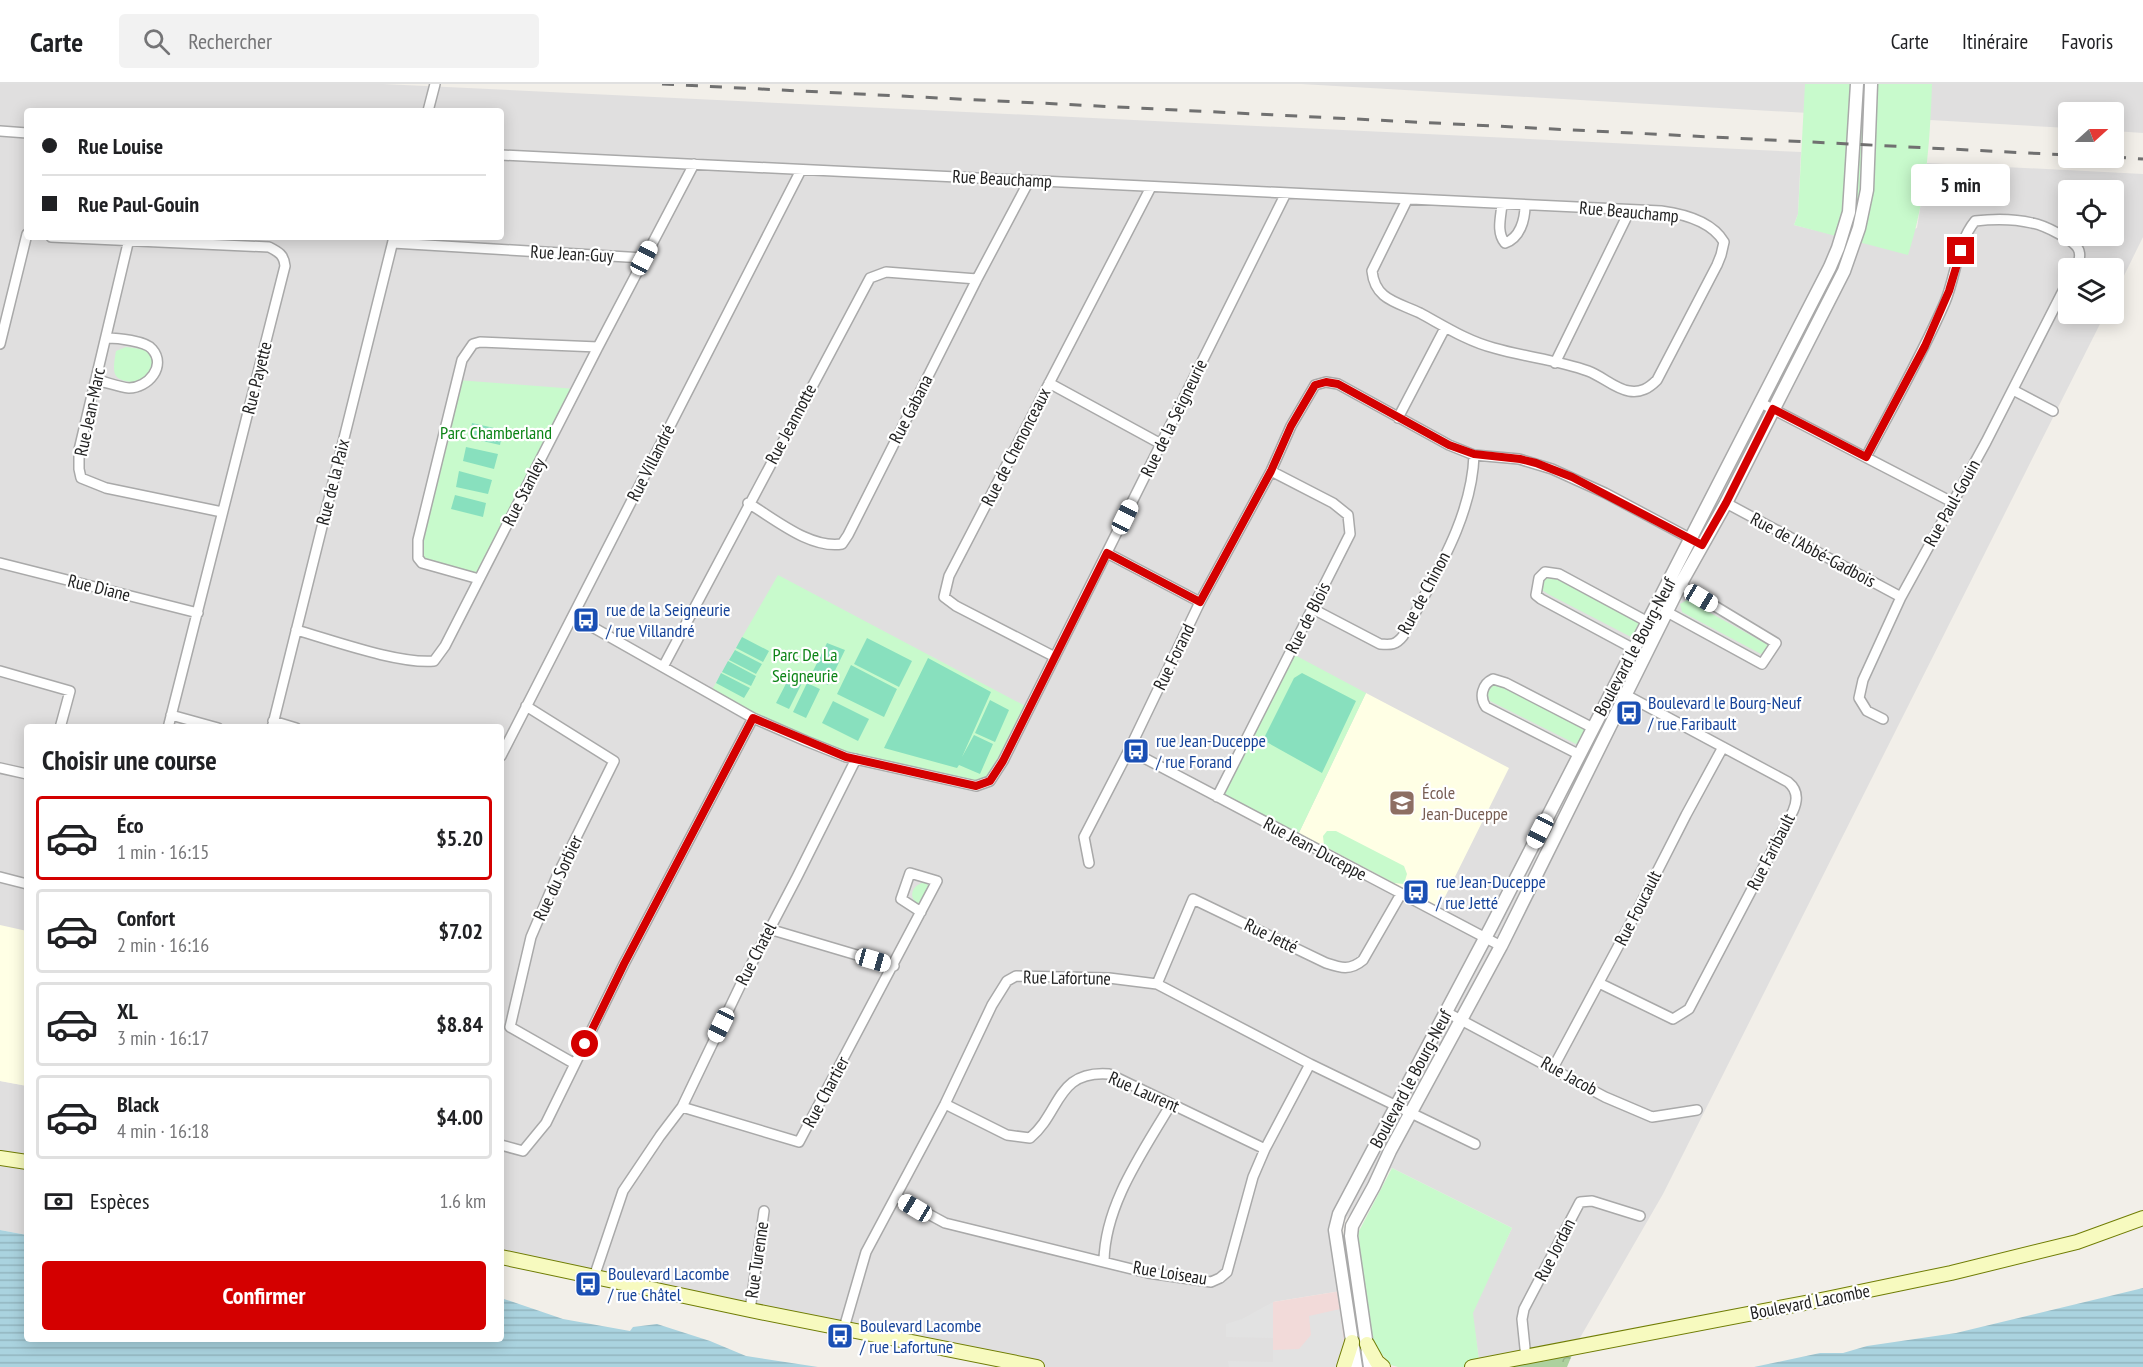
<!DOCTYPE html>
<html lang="fr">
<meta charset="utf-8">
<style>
:root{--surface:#fff;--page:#f2f2f2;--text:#202124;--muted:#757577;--line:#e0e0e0;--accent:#d40000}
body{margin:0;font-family:"PT Sans Narrow",sans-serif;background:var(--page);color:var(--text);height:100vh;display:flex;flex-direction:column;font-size:22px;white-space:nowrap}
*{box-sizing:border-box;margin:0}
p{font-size:20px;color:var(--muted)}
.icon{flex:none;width:33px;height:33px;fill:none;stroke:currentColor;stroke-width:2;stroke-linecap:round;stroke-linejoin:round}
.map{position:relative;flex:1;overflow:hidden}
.panel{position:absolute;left:24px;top:640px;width:480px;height:618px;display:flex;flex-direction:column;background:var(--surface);border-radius:6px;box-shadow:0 3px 15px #0003}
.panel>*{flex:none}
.hud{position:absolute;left:24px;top:24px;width:480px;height:132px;border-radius:6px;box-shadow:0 3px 15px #0003;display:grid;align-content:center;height:132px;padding:0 18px;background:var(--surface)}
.needle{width:39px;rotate:69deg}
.controls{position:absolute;left:2058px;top:18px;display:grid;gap:12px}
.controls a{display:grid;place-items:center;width:66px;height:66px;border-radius:6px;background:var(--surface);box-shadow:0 3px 15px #0003;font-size:30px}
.end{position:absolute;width:27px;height:27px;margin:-14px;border:8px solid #d40000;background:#fff;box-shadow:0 0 0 3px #fff}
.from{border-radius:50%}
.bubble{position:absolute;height:42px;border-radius:6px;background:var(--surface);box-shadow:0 3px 15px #0003;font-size:20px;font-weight:600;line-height:42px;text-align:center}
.car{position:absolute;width:18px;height:36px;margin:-18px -9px;border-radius:8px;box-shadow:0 0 4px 2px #0007;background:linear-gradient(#fff 24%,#345 0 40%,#fff 0 76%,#345 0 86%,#fff 0)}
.hud b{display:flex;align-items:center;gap:21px;height:57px;font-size:22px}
.hud b+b{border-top:2px solid var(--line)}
.hud i{width:15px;height:15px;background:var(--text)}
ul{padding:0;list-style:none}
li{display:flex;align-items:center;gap:18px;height:84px;margin:0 12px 9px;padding:0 6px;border:3px solid var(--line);border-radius:6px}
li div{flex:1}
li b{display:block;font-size:22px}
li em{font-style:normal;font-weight:600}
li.selected{border-color:var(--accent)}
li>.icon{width:54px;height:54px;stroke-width:1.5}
h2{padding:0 18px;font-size:27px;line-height:72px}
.pay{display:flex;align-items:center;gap:15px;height:66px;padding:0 18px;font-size:22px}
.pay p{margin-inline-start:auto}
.button{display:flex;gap:12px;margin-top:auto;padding:12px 18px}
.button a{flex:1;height:69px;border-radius:6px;background:var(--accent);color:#fff;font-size:24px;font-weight:600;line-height:69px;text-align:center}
header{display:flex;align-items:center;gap:36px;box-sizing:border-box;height:84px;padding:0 30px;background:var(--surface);border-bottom:2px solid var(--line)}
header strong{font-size:28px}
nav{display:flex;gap:33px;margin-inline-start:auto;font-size:21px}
.search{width:420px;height:54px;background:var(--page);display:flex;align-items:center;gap:15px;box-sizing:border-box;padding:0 21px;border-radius:6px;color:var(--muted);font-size:22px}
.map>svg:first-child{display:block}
</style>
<header>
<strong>Carte</strong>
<div class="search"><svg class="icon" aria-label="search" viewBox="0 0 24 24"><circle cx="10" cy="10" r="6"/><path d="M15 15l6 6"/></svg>Rechercher</div>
<nav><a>Carte</a><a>Itinéraire</a><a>Favoris</a></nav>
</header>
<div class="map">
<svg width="2143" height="1283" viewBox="0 0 2143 1283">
<defs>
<pattern id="forest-crowns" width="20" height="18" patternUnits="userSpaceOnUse" patternTransform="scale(1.5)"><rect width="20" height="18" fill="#add19e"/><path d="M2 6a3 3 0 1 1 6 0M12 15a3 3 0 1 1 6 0" fill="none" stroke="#95b388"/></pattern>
<pattern id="water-rules" width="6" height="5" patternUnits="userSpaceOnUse" patternTransform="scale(1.5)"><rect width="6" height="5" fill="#aad3df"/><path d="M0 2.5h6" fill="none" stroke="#92b5bf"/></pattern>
</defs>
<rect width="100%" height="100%" fill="#f2efe9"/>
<path fill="#e0dfdf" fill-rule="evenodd" d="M0,0h383l1418,68 -3,62 -4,11 78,19 45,-16 10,-65 216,11v63l-29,59v-28h-46v46h37l-442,880 -86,149 -98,17 -7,-47 40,-85 -120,-60 -57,63 6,60 -68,11v65h-229l-260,-50 -283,-61v-528h-474v205l-27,-6zM27,27h474v126h-474zM2068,106h46v46h-46z
M1301,0h842v49l-29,-2v-19h-46v16z
M0,997l27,5v149l-27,-5z"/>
<path fill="#f2dad9" d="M1341,1207l6,55 -11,21h-63v-65z"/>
<path fill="#ffffe5" d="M1366,609l143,75 -72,145 -141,-74z
M0,841l27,6v155l-27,-5z"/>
<path fill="url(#forest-crowns)" d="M1577,1259l-10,24h-95z"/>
<path fill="#c8facc" d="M1805,0h127c-2,58 -6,116 -24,171l-114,-30 4,-11z
M126,263l23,3c10,15 3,22 -8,33 -27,-3 -30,-4 -25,-32z
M457,296l119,9 -97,190 -56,-16 -3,-34z
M778,491l251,133 -26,54 -21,23 -139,-29 -133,-63z
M1547,491l11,2 80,44 3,5 -8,12 -85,-44 -6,-4 -1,-7z
M1687,516l83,46 -2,5 -7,3 -79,-42 -2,-8z
M1291,569l75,40 -70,146 -79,-42z
M1500,599l86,44 1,8 -5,7 -6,2 -86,-43c-5,-11 -1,-16 10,-18z
M1327,747h9l68,35 3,8 -3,10 -10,-1 -70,-37 -1,-10z
M925,798l4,4 -10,19c-12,-8 -7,-20 6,-23z
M1392,1084l120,60 -39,85 6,47 -10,7h-71l-7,-2 -20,-24 -13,-108z"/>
<path fill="#88e0be" d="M472,339l31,7 -3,15 -31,-7z
M466,363l32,7 -4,15 -31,-8z
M459,387l33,9 -4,14 -32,-7z
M455,411l31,8 -3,14 -32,-8z
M742,553l27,14 -6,11 -27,-14z
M867,554l45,23 -13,26 -45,-23z
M827,559l18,7 -17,35 -17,-10z
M735,566l27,14 -6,10 -27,-14z
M928,574l63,34 -29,65 12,-22 19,9 -13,30 -21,-9 -2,3 -73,-20z
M728,577l28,15 -5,10 -29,-14z
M851,581l46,24 -13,28 -47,-23z
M721,589l29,15 -6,10 -28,-15z
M1302,589l54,28 -34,72 -59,-33 31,-62z
M791,590l12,7 -14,28 -13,-6z
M807,599l13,6 -14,29 -13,-6z
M990,616l19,10 -14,32 -20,-9z
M833,617l36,18 -11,22 -36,-18z"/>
<path fill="#e2e2e2" d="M1273,1218v36l-47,-1v-13l16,-5z
M1340,1225l4,34 -8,24h-107l-1,-6 45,1v-12l26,-1 12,-14 -2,-19z"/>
<path fill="url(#water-rules)" d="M0,1146l27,5v105h474v-42l62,21 67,12 3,-4 24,-3 53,17 36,15 72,11h-818z
M2143,1204v79h-389l66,-14h23l24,-7 89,-13z"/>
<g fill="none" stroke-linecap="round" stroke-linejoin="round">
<defs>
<path id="minor" d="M428,27l7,-27
M0,47l27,2
M501,71l1160,56c23,3 51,11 63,31l-3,13 -4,10 -60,115c-8,8 -16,13 -28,11 -14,-2 -27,-15 -41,-20 -30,-11 -63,-14 -94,-23 -27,-7 -50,-22 -74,-35 -23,-11 -45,-13 -48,-42l35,-71
M1502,120c-1,13 -6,28 3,39 15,-5 20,-23 20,-38
M51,153l218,10c10,5 15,8 16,19l-117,462
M129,155l-50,211v19l2,9 25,10 116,24
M393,159l251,15
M0,260l27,-110
M1555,279l75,-153
M96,296c10,2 23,7 33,8 19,0 38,-22 23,-39 -6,-8 -35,-11 -45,-11
M1049,299l112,61
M2013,306l40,21
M1761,319l191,99
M1398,334l47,-90
M1866,373c27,-51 56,-102 79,-155 11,-26 12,-59 30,-81 17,-2 40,-2 57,2 11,2 44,17 47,28 2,7 -1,12 -4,17
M748,419c27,16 62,46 94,41l6,-9 129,-256 52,-98
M1726,419l175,94
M1107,469l93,49
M0,479l198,50
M479,495l-57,-16 -4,-5v-18l44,-180 11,-16 7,-2 118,5
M1313,525l67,35c11,1 16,1 23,-8 29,-57 69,-116 71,-181
M1667,528l95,52 14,-21 -96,-58
M573,532l180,102 53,23 40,16 130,29 14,-5 13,-20 283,-568
M296,546c36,10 101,34 138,31l11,-15 153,-299 96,-183
M1634,565l-93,-50 -5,-4 3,-17 6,-6 14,2 89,48
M1055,573l-99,-51 -12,-9 5,-21 202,-389
M663,583l207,-389 16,-6 91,7
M0,587l70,20 -10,37
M526,622l88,55 -57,115 -26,61 -21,90 65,37
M171,631l47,13
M1883,635l-16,-8 -8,-13 4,-18 38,-83 85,-155 82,-161
M273,637l23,7
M272,644l122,-491
M1129,666l372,196
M1580,671l-94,-48c-7,-10 -4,-23 7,-28l13,4 87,45
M501,672l300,-586
M0,684l27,6
M1217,713l133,-263 -2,-19 -15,-12 -62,-32
M1089,779l-5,-26 45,-87 71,-148 71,-131 20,-45 24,-41 11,-3 12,2 111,61 25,10 45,4 33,10 53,24 90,48
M0,793l27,7
M769,845l125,37
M1599,899l74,36 16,-10 104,-198c5,-11 5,-21 -5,-29l-175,-94
M1157,900l36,-85 133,64c15,5 24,8 37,-3l38,-66
M1446,928l159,85 47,20 45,-7
M1553,984l82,-153 51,-100 37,-68
M945,1020l62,31 23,3c31,-26 26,-68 79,-64l156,75
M682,1023l117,35 138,-261 -27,-8 -9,26 20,13
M501,1061l22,6 23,-28 78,-159 129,-246
M897,1113l48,26 203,50 63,9 9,-4 7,-6 26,-95 12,-28 45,-85
M1104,1177c1,-57 39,-109 67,-157
M594,1193l29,-86 37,-55 22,-29 59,-123 56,-107 59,-118
M750,1226l14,-99
M844,1244l22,-76 79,-148 47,-99 15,-24 9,-5 93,2 48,6 153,80 165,80
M1526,1274l-4,-39 2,-10 56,-107 12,-1 48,15"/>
<path id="tertiary" d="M1356,1283l-21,-137 4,-16 152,-287 339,-660 8,-19 11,-36 8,-128
M1370,1283l-19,-131 1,-10 22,-40 16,-35 111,-205 179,-361 46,-82 118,-232 15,-43 8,-38 4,-106"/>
<path id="secondary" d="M0,1074l27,4
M501,1173l249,53 287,57
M1367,1260l10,18 6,5
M1344,1283l8,-25
M1472,1283l354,-68 125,-26 126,-31 66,-24"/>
</defs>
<use href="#minor" stroke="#a9a9a9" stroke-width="12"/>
<use href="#tertiary" stroke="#a9a9a9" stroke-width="15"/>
<use href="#secondary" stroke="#707d05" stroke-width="16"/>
<use href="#minor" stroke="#fff" stroke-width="9"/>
<use href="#tertiary" stroke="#fff" stroke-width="12"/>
<use href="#secondary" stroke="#f7fabf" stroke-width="14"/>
<path stroke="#707070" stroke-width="3" stroke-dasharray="12 12" stroke-linecap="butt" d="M662,0l1406,71
M2114,73l29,2"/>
</g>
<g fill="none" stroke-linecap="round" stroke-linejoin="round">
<path stroke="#d40000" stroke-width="8" d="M585,960l39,-80 129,-246 93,39 130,29 14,-5 13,-20 104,-208 93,49 71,-131 20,-45 24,-41 11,-3 12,2 111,61 25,9 46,5 16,4 36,14 130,68 24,-42 47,-94 93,48 59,-111 24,-55 12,-40"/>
</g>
<defs>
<symbol id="bus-square" viewBox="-11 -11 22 22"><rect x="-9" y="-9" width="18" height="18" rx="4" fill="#1a4fb4" stroke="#fff"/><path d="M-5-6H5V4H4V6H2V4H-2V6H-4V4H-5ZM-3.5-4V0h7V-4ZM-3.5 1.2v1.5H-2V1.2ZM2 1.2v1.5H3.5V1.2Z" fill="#fff"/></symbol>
<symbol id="school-square" viewBox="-11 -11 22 22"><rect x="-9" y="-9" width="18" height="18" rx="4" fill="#8d6e63" stroke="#fff"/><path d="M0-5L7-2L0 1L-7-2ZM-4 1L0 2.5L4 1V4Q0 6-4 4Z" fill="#fff"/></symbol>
</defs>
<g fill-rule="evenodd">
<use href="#bus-square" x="571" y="521" width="30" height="30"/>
<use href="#bus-square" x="1614" y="614" width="30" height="30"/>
<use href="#bus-square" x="1121" y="652" width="30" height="30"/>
<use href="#school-square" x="1387" y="704" width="30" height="30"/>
<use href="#bus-square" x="1401" y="793" width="30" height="30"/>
<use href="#bus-square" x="573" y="1185" width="30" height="30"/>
<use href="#bus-square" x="825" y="1237" width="30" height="30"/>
</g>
<g text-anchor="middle" stroke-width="4.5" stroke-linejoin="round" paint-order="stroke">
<g font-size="18" fill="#222" stroke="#fff">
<text transform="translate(1002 95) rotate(3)" y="6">Rue Beauchamp</text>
<text transform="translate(1629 128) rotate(5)" y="6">Rue Beauchamp</text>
<text transform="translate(572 170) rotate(3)" y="6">Rue Jean-Guy</text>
<text transform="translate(257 294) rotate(-76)" y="6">Rue Payette</text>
<text transform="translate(911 325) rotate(-63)" y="6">Rue Gabana</text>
<text transform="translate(90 328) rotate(-78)" y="6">Rue Jean-Marc</text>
<text transform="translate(1174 334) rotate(-64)" y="6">Rue de la Seigneurie</text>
<text transform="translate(791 340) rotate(-62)" y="6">Rue Jeannotte</text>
<text transform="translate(1016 363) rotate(-63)" y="6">Rue de Chenonceaux</text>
<text transform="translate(651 379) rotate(-63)" y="6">Rue Villandré</text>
<text transform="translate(333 398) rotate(-76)" y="6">Rue de la Paix</text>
<text transform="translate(524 408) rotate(-63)" y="6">Rue Stanley</text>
<text transform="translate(1952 419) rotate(-61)" y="6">Rue Paul-Gouin</text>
<text transform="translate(1813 466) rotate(28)" y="6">Rue de l'Abbé-Gadbois</text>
<text transform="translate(99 504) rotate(14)" y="6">Rue Diane</text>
<text transform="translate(1424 509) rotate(-62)" y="6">Rue de Chinon</text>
<text transform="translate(1308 534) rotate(-63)" y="6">Rue de Blois</text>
<text transform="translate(1635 563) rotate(-62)" y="6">Boulevard le Bourg-Neuf</text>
<text transform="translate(1174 573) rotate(-64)" y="6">Rue Forand</text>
<text transform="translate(1315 765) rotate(28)" y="6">Rue Jean-Duceppe</text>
<text transform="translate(1771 768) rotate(-63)" y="6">Rue Faribault</text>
<text transform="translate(558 794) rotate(-65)" y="6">Rue du Sorbier</text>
<text transform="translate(1638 824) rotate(-63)" y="6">Rue Foucault</text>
<text transform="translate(1271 852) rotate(26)" y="6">Rue Jetté</text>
<text transform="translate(756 870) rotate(-63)" y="6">Rue Chatel</text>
<text transform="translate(1067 894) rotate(1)" y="6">Rue Lafortune</text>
<text transform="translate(1569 992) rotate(29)" y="6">Rue Jacob</text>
<text transform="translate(1411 995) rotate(-62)" y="6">Boulevard le Bourg-Neuf</text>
<text transform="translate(826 1008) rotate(-62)" y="6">Rue Chartier</text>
<text transform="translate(1144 1008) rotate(24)" y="6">Rue Laurent</text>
<text transform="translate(1555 1166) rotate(-63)" y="6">Rue Jordan</text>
<text transform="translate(757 1176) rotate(-82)" y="6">Rue Turenne</text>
<text transform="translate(1170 1189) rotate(9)" y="6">Rue Loiseau</text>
<text transform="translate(1810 1218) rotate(-11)" y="6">Boulevard Lacombe</text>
</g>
<g font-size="18" fill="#0c8416" stroke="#fff">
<text x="496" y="355">Parc Chamberland</text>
<text x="805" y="577">Parc De La<tspan x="805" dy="21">Seigneurie</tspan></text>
</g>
<g font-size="18" fill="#164399" stroke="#fff" text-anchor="start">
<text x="606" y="532">rue de la Seigneurie<tspan x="606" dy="21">/ rue Villandré</tspan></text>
<text x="1648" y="625">Boulevard le Bourg-Neuf<tspan x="1648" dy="21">/ rue Faribault</tspan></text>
<text x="1156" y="663">rue Jean-Duceppe<tspan x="1156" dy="21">/ rue Forand</tspan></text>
<text x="1436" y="804">rue Jean-Duceppe<tspan x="1436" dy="21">/ rue Jetté</tspan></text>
<text x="608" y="1196">Boulevard Lacombe<tspan x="608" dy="21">/ rue Châtel</tspan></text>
<text x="860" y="1248">Boulevard Lacombe<tspan x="860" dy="21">/ rue Lafortune</tspan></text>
</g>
<g font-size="18" fill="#785e54" stroke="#fff" text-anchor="start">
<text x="1422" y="715">École<tspan x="1422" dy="21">Jean-Duceppe</tspan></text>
</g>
</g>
</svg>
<div class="controls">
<a><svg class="needle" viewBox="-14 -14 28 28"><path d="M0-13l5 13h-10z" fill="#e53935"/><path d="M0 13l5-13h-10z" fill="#757577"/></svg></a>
<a><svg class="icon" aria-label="locate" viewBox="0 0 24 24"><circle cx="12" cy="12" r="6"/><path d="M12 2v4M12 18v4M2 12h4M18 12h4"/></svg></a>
<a><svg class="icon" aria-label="layers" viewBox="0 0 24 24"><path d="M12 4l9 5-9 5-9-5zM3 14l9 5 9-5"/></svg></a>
</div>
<i class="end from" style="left:585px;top:960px"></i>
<i class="end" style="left:1961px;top:167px"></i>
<div class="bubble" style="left:1911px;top:80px;width:99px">5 min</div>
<i class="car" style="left:644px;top:174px;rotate:28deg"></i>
<i class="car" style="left:1125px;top:433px;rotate:26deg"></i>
<i class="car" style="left:1701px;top:514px;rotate:121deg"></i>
<i class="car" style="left:1540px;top:747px;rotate:207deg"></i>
<i class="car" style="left:873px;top:876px;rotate:106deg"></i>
<i class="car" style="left:721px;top:941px;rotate:206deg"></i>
<i class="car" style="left:915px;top:1124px;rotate:301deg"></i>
<div class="hud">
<b><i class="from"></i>Rue Louise</b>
<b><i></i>Rue Paul-Gouin</b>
</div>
<section class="panel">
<h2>Choisir une course</h2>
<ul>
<li class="selected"><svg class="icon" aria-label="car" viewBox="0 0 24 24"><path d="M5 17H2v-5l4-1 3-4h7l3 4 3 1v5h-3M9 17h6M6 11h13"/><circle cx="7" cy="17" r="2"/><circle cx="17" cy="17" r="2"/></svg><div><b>Éco</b><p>1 min · 16:15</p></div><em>$5.20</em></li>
<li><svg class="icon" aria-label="car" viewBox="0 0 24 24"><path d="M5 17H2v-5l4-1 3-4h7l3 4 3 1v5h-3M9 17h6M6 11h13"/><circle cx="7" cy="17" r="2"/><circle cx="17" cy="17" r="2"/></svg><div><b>Confort</b><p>2 min · 16:16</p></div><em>$7.02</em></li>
<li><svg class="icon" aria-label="car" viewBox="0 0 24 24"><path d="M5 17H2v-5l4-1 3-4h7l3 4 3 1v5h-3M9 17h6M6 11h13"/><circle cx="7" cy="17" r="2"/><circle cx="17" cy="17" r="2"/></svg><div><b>XL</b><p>3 min · 16:17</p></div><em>$8.84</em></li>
<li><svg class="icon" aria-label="car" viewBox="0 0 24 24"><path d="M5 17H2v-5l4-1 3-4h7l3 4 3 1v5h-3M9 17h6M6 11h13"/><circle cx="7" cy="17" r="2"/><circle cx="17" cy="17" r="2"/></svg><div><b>Black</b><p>4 min · 16:18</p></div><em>$4.00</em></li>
</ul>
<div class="pay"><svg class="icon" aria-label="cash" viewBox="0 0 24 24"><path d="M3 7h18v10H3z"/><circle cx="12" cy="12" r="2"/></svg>Espèces<p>1.6 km</p></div>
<div class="button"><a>Confirmer</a></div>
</section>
</div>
